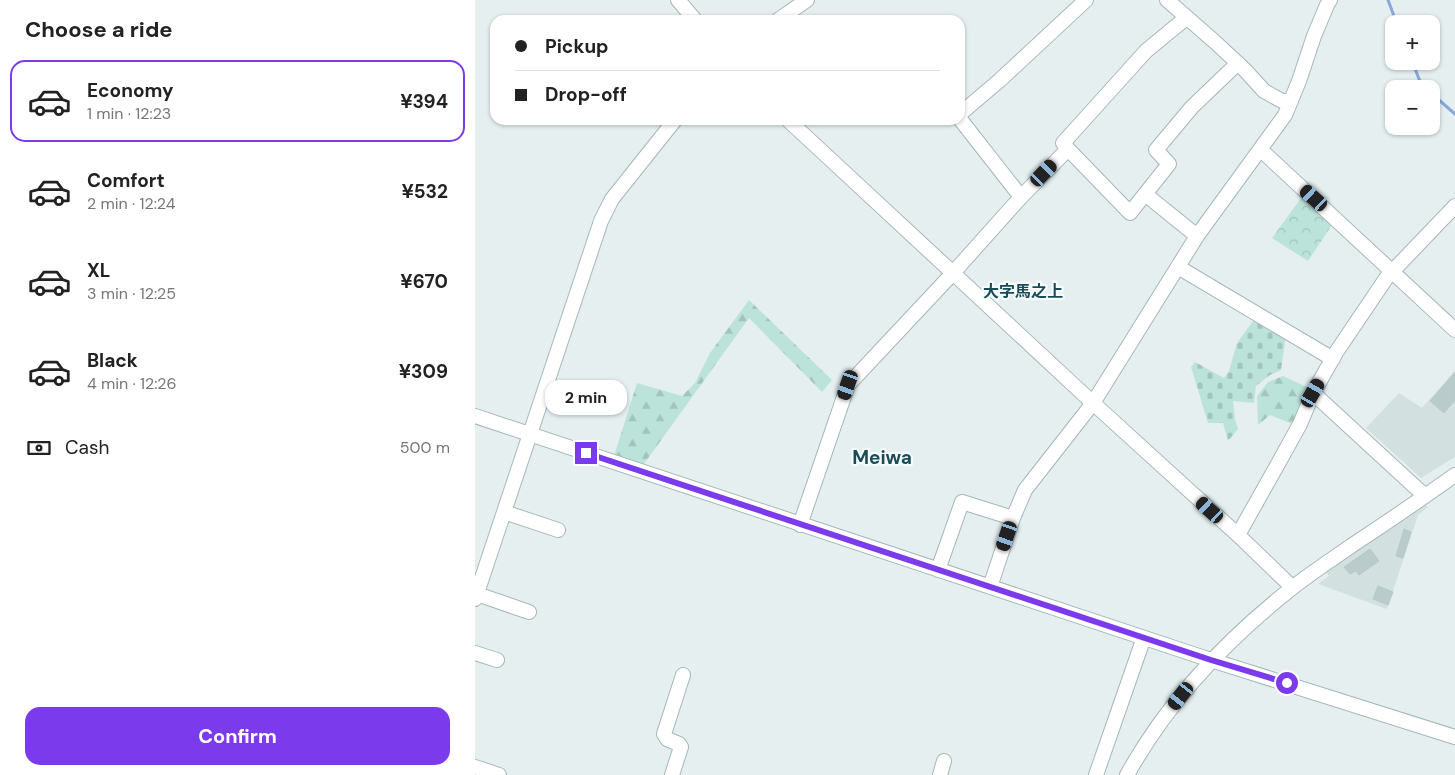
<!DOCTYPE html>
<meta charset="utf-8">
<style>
:root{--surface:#fff;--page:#f6f6f6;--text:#222;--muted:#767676;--line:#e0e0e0;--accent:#7c3aed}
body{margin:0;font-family:"DM Sans","Noto Sans JP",sans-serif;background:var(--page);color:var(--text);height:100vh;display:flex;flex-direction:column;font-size:19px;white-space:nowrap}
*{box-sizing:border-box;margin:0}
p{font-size:16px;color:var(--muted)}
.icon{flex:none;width:28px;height:28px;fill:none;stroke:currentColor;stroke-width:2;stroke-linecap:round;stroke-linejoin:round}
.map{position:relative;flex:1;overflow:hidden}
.sheet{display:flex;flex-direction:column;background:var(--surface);width:475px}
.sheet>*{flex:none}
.hud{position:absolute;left:15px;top:15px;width:475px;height:110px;border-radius:15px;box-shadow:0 1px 4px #0004;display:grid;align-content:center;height:110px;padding:0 25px;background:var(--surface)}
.tools{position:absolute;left:910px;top:15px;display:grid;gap:10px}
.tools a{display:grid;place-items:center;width:55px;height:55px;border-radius:10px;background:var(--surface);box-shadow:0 1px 4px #0004;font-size:25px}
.end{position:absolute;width:22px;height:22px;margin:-11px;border:6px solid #7c3aed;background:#fff;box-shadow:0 0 0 2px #fff}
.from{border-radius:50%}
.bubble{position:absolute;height:35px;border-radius:15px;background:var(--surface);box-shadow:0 1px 4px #0004;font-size:16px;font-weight:700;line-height:35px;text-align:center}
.car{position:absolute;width:15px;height:30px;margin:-15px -8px;border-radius:6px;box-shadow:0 0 4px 1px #0007;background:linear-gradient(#222 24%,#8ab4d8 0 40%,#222 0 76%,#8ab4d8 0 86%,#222 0)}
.hud b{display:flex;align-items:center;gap:18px;height:48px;font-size:19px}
.hud b+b{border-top:1px solid var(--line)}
.hud i{width:12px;height:12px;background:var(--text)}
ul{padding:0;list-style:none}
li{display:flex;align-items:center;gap:15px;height:82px;margin:0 10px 8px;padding:0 15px;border:2px solid transparent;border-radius:15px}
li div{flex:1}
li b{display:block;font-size:19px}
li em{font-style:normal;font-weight:700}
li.selected{border-color:var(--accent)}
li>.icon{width:45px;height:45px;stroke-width:1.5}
h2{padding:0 25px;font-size:22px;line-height:60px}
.pay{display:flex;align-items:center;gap:12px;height:55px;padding:0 25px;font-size:19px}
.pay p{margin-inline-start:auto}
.action{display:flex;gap:10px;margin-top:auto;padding:10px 25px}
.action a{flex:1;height:58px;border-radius:15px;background:var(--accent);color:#fff;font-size:20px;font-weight:700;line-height:58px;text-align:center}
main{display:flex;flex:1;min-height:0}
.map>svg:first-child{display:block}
</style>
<main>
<section class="sheet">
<h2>Choose a ride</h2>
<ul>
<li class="selected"><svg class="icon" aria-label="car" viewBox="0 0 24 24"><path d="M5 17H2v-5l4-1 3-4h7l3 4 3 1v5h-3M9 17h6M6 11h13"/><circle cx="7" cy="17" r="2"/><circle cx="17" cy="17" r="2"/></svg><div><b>Economy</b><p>1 min · 12:23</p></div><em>¥394</em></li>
<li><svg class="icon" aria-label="car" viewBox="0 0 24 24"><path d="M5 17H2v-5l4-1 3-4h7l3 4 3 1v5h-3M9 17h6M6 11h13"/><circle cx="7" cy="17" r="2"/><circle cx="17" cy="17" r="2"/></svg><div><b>Comfort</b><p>2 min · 12:24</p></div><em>¥532</em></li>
<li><svg class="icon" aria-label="car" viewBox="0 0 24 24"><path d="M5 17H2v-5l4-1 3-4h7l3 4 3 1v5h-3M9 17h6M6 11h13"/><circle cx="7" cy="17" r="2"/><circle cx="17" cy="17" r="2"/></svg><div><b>XL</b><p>3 min · 12:25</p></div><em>¥670</em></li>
<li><svg class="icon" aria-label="car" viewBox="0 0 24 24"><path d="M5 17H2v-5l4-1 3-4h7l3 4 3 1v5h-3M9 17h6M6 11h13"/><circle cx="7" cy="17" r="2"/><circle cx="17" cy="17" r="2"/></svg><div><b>Black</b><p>4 min · 12:26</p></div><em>¥309</em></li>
</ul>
<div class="pay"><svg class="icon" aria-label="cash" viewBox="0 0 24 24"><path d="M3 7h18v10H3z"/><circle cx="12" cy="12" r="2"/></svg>Cash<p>500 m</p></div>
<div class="action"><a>Confirm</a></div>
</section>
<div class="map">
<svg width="980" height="775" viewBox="0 0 980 775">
<defs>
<pattern id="forest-firs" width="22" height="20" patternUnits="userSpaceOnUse" patternTransform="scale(1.25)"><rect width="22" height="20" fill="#bce3d9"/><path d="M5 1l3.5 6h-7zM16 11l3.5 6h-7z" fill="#a1c4bb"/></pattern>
<pattern id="cemetery-stones" width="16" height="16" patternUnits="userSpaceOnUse" patternTransform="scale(1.25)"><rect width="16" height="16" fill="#bce3d9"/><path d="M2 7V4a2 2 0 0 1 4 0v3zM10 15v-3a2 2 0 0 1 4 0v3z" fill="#a1c4bb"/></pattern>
<pattern id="park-crowns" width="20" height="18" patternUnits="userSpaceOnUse" patternTransform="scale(1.25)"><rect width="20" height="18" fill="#bce3d9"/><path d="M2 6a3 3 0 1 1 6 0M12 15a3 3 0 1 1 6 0" fill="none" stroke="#a1c4bb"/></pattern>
</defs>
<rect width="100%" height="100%" fill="#e5eff0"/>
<path fill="#d3e0e0" d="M980,371v86l-34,21 -55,-50 33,-35 23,15z
M949,504l4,3 -10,8 -31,94 -69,-25 11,-8 -3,-4z"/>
<path fill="url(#forest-firs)" d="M274,300l83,80 -10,12 -73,-74 -108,150 -28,-9 24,-76 45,13 13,-13 15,-30z
M808,376l26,12 -17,36 -22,-9 -12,10 -1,-29 11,-14z"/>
<path fill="url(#cemetery-stones)" d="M781,317l30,18 -5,35 -11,5 -14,11 -2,17 -21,-2 2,18 3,10 -10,12 -5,-18h-15l-17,-56 4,-5 29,16 5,-7 8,-28z"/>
<path fill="url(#park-crowns)" d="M829,194l30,28 -26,39 -36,-23z"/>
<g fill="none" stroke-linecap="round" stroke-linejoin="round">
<path stroke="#88a7da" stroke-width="3" d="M913,0l9,24
M937,61l9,23 6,5
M956,93l24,21"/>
</g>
<path fill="#bacbcb" stroke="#b6c9ca" d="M980,372v28l-11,13 -14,-12z
M929,529l7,3 -8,26 -7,-2z
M895,549l9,12 -20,14 -3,-4 -6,3 -6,-7z
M903,586l15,6 -5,13 -15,-6z"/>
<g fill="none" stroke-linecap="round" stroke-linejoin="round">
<defs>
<path id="minor" d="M203,0l17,20
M692,0l48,42 29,27 20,22 18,10h9
M711,18l-40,33 -83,92 5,6 62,64 39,-49 -13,-14 36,-43 46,-44
M303,20l29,-20
M485,114l40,-34 86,-80
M485,119l61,78
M313,120l305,283 145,132 54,52
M786,150l194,180
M670,194l52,42
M703,267l155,92
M838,393l112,103
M0,416l736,244 244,77
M29,512l54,18
M325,525l48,-140 105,-112 68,-76 47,-48
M763,535l41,-73 21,-38 13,-31 24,-42 50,-74 68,-71
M463,570l24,-68 51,16
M515,587l23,-69 12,-28 68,-87 104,-167 88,-121 14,-34 15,-45 13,-31 3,-5
M2,594l52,18
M0,599l126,-378 11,-22 63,-79
M0,653l22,7
M0,767l24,8
M197,775l9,-28 -2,-3 -12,-5 -3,-5 19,-59
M465,775l4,-14
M621,775l46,-132
M652,775c41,-74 99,-135 165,-187 19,-15 39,-28 59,-42 35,-23 70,-47 104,-71"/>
</defs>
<use href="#minor" stroke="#a6b6b9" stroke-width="16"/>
<use href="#minor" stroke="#fff" stroke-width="14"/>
</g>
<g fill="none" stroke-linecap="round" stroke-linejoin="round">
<path stroke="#7c3aed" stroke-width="6" d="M111,453l625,207 76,23"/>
</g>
<g text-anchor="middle" stroke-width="4.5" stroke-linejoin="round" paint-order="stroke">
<g font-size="16" font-weight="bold" fill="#1a4b59" stroke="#f6fbfb">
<text x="548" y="297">大字馬之上</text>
</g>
<g font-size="19" font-weight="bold" fill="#1a4b59" stroke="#f6fbfb">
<text x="407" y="464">Meiwa</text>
</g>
</g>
</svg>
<div class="tools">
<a>+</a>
<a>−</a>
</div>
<i class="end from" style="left:812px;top:683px"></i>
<i class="end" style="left:111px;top:453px"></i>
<div class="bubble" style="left:70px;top:380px;width:82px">2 min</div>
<i class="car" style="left:569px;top:173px;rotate:44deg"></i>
<i class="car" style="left:839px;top:198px;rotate:312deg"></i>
<i class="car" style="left:373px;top:385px;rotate:199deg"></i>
<i class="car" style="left:838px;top:393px;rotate:30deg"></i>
<i class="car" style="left:735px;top:510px;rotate:312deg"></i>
<i class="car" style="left:532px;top:536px;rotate:199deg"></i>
<i class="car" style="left:706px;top:696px;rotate:218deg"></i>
<div class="hud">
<b><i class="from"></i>Pickup</b>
<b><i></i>Drop-off</b>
</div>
</div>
</main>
